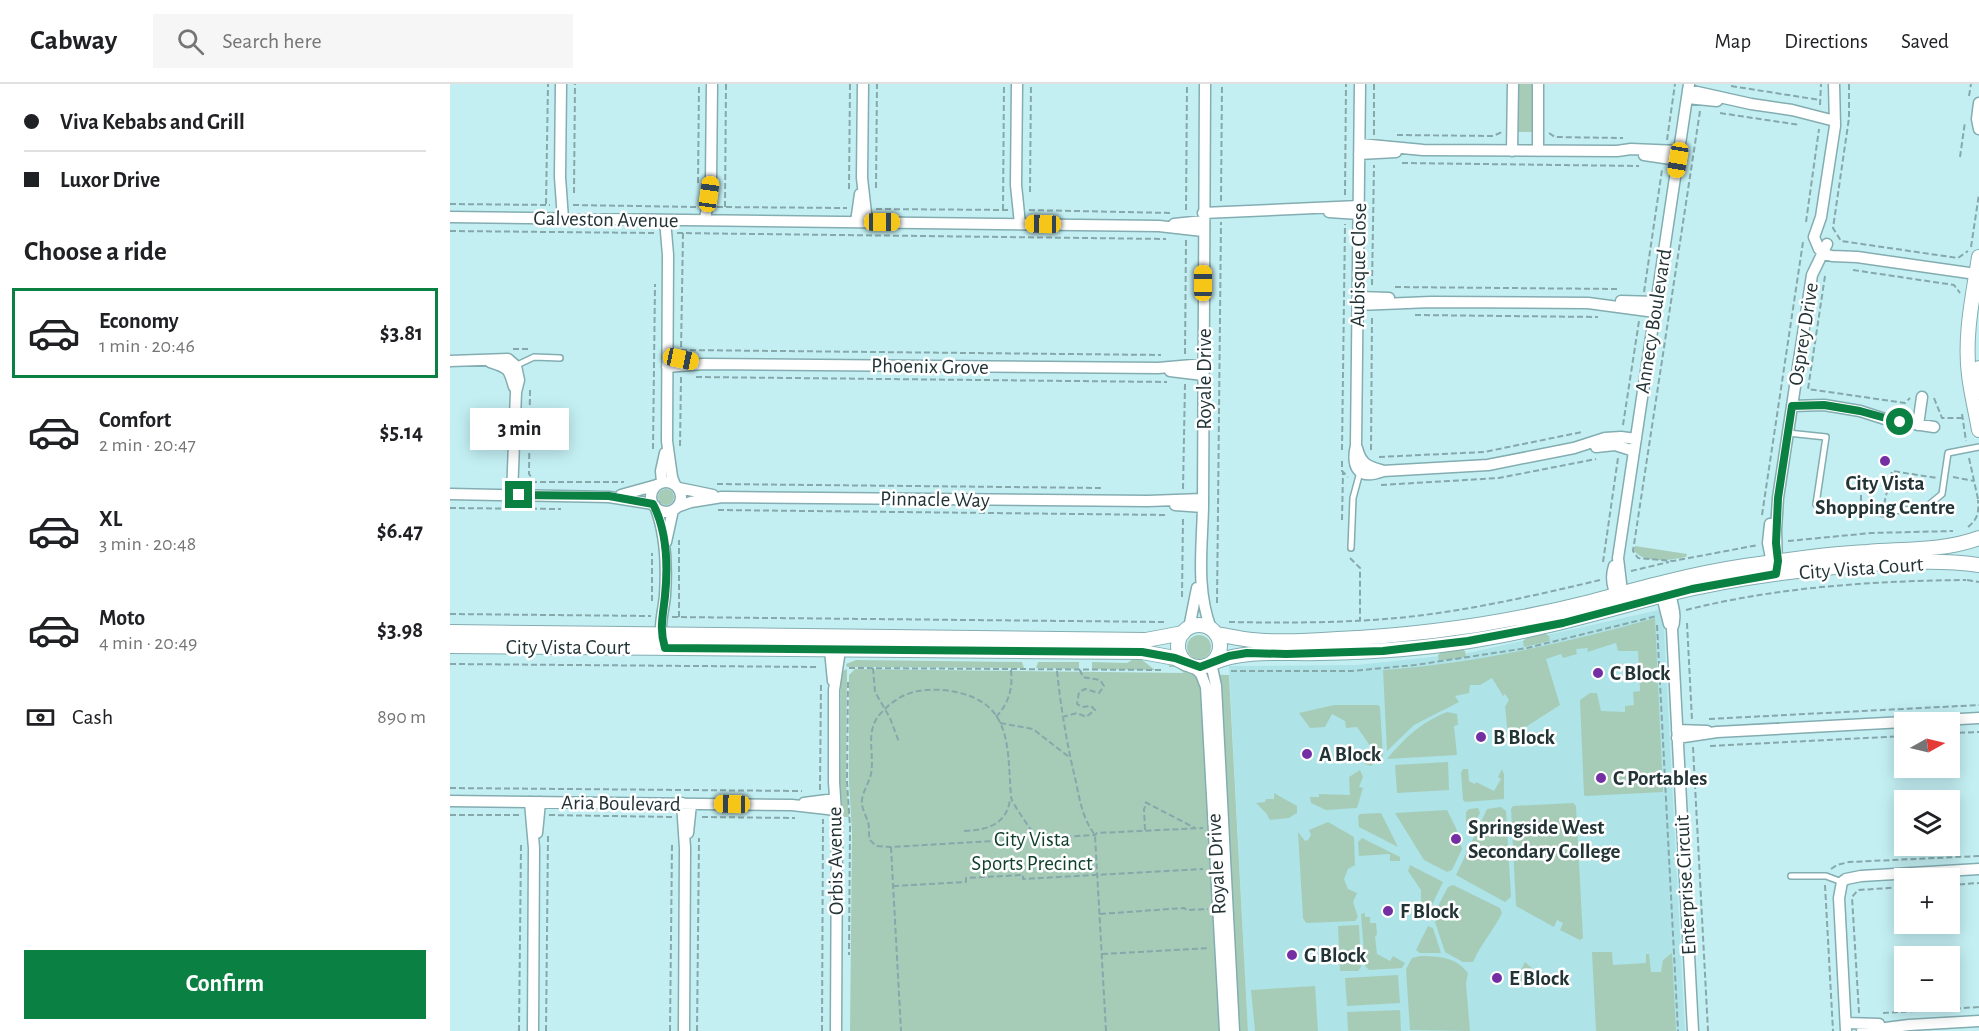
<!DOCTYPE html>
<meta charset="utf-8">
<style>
:root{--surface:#fff;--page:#f6f6f6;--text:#202124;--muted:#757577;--line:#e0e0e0;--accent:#0b8043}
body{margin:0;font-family:"Alegreya Sans",sans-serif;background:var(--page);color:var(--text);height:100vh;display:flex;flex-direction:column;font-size:22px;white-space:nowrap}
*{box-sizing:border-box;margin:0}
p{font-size:20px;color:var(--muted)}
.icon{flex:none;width:33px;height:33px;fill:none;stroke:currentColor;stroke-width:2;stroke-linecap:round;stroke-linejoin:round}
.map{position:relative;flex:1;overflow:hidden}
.drawer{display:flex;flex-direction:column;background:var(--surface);width:450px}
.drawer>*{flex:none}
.banner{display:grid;align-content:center;height:132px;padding:0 24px;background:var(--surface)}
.needle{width:39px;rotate:82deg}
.tools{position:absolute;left:1444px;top:628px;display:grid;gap:12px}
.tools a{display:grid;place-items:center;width:66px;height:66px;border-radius:0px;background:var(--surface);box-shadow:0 3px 15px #0003;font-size:30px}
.end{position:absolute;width:27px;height:27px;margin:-14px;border:8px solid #0b8043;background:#fff;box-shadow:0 0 0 3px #fff}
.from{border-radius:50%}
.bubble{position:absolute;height:42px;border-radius:0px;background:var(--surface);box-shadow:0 3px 15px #0003;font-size:20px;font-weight:600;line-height:42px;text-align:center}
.car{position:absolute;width:18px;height:36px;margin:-18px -9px;border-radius:8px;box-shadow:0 0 4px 2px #0007;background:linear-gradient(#f5c518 24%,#345 0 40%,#f5c518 0 76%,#345 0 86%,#f5c518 0)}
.banner b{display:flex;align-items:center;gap:21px;height:57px;font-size:22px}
.banner b+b{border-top:2px solid var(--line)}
.banner i{width:15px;height:15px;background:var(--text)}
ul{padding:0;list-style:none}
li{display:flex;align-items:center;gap:18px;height:90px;margin:0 12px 9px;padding:0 12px;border:3px solid transparent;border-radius:0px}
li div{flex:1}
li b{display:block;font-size:22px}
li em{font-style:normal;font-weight:600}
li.selected{border-color:var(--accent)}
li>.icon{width:54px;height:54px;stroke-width:1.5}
h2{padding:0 24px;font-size:27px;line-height:72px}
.pay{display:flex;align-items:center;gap:15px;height:66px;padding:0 24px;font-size:22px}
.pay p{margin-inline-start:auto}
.primary-button{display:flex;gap:12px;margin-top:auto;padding:12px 24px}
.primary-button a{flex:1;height:69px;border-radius:0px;background:var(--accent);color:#fff;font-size:24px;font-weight:600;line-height:69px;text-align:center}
header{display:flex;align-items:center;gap:36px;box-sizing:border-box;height:84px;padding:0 30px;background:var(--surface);border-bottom:2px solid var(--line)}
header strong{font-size:28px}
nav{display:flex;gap:33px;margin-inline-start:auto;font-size:21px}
.search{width:420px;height:54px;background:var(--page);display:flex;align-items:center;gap:15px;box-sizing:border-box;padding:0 21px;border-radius:0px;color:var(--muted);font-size:22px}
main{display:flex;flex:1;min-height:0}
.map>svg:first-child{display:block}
</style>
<header>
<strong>Cabway</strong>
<div class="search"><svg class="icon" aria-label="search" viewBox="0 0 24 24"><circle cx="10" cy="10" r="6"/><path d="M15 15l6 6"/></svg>Search here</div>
<nav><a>Map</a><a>Directions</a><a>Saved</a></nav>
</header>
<main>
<section class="drawer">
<div class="banner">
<b><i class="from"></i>Viva Kebabs and Grill</b>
<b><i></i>Luxor Drive</b>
</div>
<h2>Choose a ride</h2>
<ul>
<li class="selected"><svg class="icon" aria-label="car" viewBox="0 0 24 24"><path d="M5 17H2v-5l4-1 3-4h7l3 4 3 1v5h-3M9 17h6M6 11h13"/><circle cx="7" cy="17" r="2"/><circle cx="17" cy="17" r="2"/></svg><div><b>Economy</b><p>1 min · 20:46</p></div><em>$3.81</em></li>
<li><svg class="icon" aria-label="car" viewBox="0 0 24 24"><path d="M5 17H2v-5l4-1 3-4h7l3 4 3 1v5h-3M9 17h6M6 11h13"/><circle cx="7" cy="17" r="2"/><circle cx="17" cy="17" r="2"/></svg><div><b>Comfort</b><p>2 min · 20:47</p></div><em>$5.14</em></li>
<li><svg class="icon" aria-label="car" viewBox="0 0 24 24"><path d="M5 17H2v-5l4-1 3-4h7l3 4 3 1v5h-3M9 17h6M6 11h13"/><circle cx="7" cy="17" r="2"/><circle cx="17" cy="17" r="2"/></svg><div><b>XL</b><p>3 min · 20:48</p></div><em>$6.47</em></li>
<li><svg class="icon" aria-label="car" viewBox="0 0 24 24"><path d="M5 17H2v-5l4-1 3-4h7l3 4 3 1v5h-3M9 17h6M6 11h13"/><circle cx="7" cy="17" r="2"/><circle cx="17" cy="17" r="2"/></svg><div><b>Moto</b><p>4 min · 20:49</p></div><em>$3.98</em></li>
</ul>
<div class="pay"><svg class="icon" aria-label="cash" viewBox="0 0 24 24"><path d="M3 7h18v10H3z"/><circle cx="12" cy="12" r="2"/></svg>Cash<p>890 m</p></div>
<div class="primary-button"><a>Confirm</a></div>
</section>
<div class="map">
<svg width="1529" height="947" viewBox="0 0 1529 947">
<rect width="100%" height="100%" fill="#c3eff3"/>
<path fill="#aee3e8" d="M1213,525l22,422h-437l-19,-365 128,-1 111,-12z"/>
<path fill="#a6ccb8" d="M1069,0h14l-1,48h-14z
M208 413a8 8 0 1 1 16 0a8 8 0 1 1-16 0Z
M1185,462l52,8 -1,3c-15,3 -41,7 -52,-6z
M1205,534l8,174 -77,4 -2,-1 -4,-95 10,-7h7l4,18 24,1v-6l9,-1 -1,-13 7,-1 -2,-40h-20l-2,-8 -29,9 1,-4 -12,1 1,5 -14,4 -2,-4 -15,5 14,46 -47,30h-5l-3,-28 4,-7 -4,-6 -2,2 -11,-18 -12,7h-10l-1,8 -14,3 4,6 -45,23 -27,26 -4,-81c93,-7 183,-27 272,-52z
M1093,548l6,4 1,5 -26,6 -1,-6 6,-6z
M737 563a12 12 0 1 1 24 0a12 12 0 1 1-24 0Z
M1009,564l6,3 1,6 -27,4 -1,-6 6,-5z
M691,575l14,11 -63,-1v-7l35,1 5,-3z
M406,576l166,2 2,6 -177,-1 -1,-3z
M588,578h41v7l-43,-1z
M719,579l15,5 8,6 37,1 19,356h-398l2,-199 -3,-49v-108l6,-6 329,4 -8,-6h-7z
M397,585l-1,112 3,36h-6l-3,-34 1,-108 1,-4z
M884,621h44l2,2 3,49 -12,10 -6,-2 -3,-6 11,-8 -16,-23 -11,1 -1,-7 -13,-7 -7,13 -15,1 -11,-15z
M997,628l10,2 1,11 -4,1 3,29 -70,4c19,-22 33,-36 60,-47z
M998,678l1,28 -52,3 -2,-28z
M1013,685h5l1,12 6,3 1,-2 18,9 7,-12 -3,-2 4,-8 2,5v25l-39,3 -2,-2 -2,-27z
M910,686l3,7 -4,10 4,1 -6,20 -31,2 -15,-7 -1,-6h9v-3l31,1 -1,-18z
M824,709l23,13v7l-8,5 -19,2 -4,-7 -10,-10 9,-1 1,-3h8z
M1123,719l3,3 7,132 -3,2 -20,-10 3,-7 -6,-3 -3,7 -38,-21 -5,-97 2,-3z
M1051,723l5,4 5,86 -6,5 -49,-27 31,-66z
M1028,724l2,5 -7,14 -4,1 -3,-4v-12l3,-3z
M997,726l9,18 6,21 -10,21 -5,2 -23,-12 -29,-47z
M931,729l17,34 -39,-20 -1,-11 2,-2z
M878,738l26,15 1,28 -7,4 -4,10 4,10 9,4 -4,9 5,15 -3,4 -49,2 -3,-5 -5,-86 7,9 3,-1 3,-5 -2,-5z
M912,754l38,19v4h-10v-7l-31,2 -1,-14z
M960,781l33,17 -16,33 -6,-3v-22l-13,-19z
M1003,801l47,23 2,5c-9,18 -21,31 -29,49h-10l-18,-10 -11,-33v-5l14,-27z
M915,829v4h5v6h6l1,12 -2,1 2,18 13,7 3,-5 12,7 -3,5 -33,2 -4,-4 -4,-52z
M909,841l2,42 -3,4h-18l-2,-45z
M978,842l5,2 8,25h-21l-4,-3z
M1142,868h20l1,13 33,-2v-9h3l2,18h10l2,-12 9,-7 4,78h-80z
M970,872c18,0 36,1 48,17l-2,11 4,47 -60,-1 -4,-61 6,-11z
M1075,878l7,6 -9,18 -14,1 9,-18 3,1z
M948,891l2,28 -53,3 -2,-28z
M865,902l3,45h-63l-4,-41z
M950,926l1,21h-53l-1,-19z"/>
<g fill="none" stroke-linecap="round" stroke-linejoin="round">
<defs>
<path id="service" d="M65,282l19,-9 26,1
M1338,349l38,4 -10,67 71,10 6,-3 32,-3 17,-14 6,-41 31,-6
M901,464l2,-50 7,-26
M1341,792h35l16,6"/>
<path id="minor" d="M111,0l-1,93 3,42
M413,0l-1,94 5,44
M567,0l-1,101 4,39
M755,0l-2,423c-1,42 -7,82 8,122
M910,0l-4,361c-5,22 2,36 27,26l105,-6 86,-17 31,-10 16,-1 15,2
M1384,0l1,42 -14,91 -7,20 5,12 5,5 8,2 25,1 119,17
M1238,6l63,14 41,6 43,11
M1237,14l30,3
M1529,19l-2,16 2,10
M910,60l63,6 194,1 14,-2 48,2
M1062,67l1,-67
M1088,67v-67
M909,70l37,-2
M1194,71l34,5
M879,128l30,2
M753,129l156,-7
M0,133l709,9 44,5
M215,136l3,35 -1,186 5,36 3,8
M255,136l6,-40 1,-96
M406,138l4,-28
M724,140l29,-3
M908,213l31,1
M1171,217l36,1
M908,221l73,-3 157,1 67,9
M0,277l58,-2 8,7 3,14 -3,12 -4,103
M40,278c19,6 19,7 24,25
M217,283l36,-3 455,4 46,-4
M720,287l33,4
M1342,322l32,-1 36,6 28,9 46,7
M1468,341l4,-28
M1146,363l19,-2 19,6
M907,364c4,15 9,18 24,22
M212,398l-1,-11 4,-18
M201 413a15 15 0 1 1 30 0a15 15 0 1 1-30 0Z
M229,404l34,7
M0,410l159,3 44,7
M171,411l36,-10
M725,421l28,2
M205,422c11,28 12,59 10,89 -1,15 -7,31 -2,47
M227,423l14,-5 31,-5 426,4 55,-2
M1320,440l-2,19 5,25
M216,458l7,-32
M1164,482c-4,12 -1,24 5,34
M1327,483l-1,-37 2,-32 34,-223 15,-31
M1220,510c3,12 7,24 2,35l21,402
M1212,512l7,28
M1173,516l-5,-42 71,-474
M739,544l8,-40
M380,566l3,31
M761,579l5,23 18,345
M743,582l8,8 5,13 19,344
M1227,646l30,1
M1227,654l40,-6 262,-14
M0,717l342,4 44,5
M80,718l4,46 -1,183
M232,719l3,45 -1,183
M354,719l31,-4
M87,749l3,-31
M238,749l3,-29
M1396,939l33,1
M386,947l1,-203 -3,-46v-92l6,-40
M1396,947l-7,-133 3,-16 4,-3 15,-3 118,-7
M1412,947l47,-6 70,-4"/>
<path id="tertiary" d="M1529,173c-6,39 -15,78 -10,118 2,18 7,37 10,55
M1527,309l2,-25
M728 562a21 21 0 1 1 42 0a21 21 0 1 1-42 0Z
M0,548l696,8 37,-7
M766,550c12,2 24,5 36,6 28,3 58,1 86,-1 85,-4 169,-16 252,-37 51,-14 102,-28 155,-36 40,-6 81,-12 122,-14 37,-3 77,-1 112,-14
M0,562l692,6 33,6 12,6
M762,579c34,-14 71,-9 108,-10 50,-1 100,-4 149,-12 68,-10 133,-30 199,-47 66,-16 134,-25 202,-30 36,-2 73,-4 109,1"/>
</defs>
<use href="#service" stroke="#83adb1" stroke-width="8"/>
<use href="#minor" stroke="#83adb1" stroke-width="13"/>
<use href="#tertiary" stroke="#83adb1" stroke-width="16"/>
<path stroke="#86a8ab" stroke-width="2" stroke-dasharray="6 3" stroke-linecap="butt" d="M1399,0v34l-16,110 8,13 117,17 10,-7
M1281,2l89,14
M1519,12l2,-12
M1370,21l1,-21
M1250,27l-67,440 5,7 35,3 85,-16
M1270,29l80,12
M1099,49l6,4 68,1
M924,51v-51
M947,51l96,1 9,-4
M1217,56l8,-56
M1510,73l5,-35
M952,79l237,3
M248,99l1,-99
M426,104l1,-104
M399,105l1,-105
M580,108l1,-108
M124,109l1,-109
M895,111l1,-111
M771,117l1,-117
M0,120l100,1
M96,120l2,-120
M123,121l124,2
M267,123l130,1
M275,123l1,-123
M426,125l133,1
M553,126l1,-126
M579,126l141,3
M736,126l1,-126
M1356,138l13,-93
M0,147l204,2
M227,149l489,6
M233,149l-2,117 480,5
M1521,163l8,-53
M1403,186l101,15 6,8
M1375,192l-17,113 97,14 5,-5
M922,201l2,-120
M945,203l222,2
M1194,208l18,-122
M965,231l183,2
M63,265h15
M735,270l1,-114
M246,293l471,5
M80,306l-1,84 6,8h89
M1484,314l8,20h20
M1512,330l4,27
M1173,341l16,-104
M230,362l1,-69
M203,365l2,-165
M892,366l3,-226
M921,366l1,-135
M929,373l105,-5 98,-20
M1519,374l9,41
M892,377v10l6,6
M1503,393l21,4
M267,400l384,4
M931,401l118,-7 97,-19
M733,405l2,-105
M1411,411v5l3,1
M1434,420l8,-33 45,7
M0,424l111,1
M268,426l450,5
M1312,431l41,-273
M892,436l1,-48
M1518,443c10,-8 11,-15 10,-27
M1338,457l83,-8 82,-2
M900,474l10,10v52
M1153,478l15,-104
M1181,487l38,-9
M1517,496l12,2
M732,513l1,-81
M202,517v-48
M767,519l4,-381
M1236,526c92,-23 185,-29 280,-30
M0,530l201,2
M222,533l495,5
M229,533v-77
M779,538c56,1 113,1 169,-4 69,-7 135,-22 202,-38
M1237,539l5,97
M1207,541l21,406
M0,580l369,3
M399,584l315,2
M423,584l2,24 15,26 9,24
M607,587c4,38 10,74 19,111 4,20 7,37 19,53l11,196
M781,587h121l63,-6 112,-17 130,-32
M398,598l-1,100 3,45 -1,128
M546,633c13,-14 17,-29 15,-47
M612,633l15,-4 9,4 9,-7 -4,-4 -9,1 -5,-3 2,-12 6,-3 14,4 5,-7 -4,-6 -17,-3 -3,-7
M1259,635l270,-14
M550,639l33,6 36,28
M1500,649l29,-1
M1260,662l195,-10
M1243,663l15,284
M0,704l352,3
M370,706l1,-108
M695,718l50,26
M0,731h69
M99,731l123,2
M252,733l93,1
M695,746l-1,-21 3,-6
M514,747c23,-1 42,-6 46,-31
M588,755c-5,-6 -27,-37 -27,-42 -4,-54 2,-100 -69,-107 -25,-2 -44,4 -61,23 -17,18 -6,40 -10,61 -2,9 -8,17 -9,26 -1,8 4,15 6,22 2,6 0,12 2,18l6,6 15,1 204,-12 2,-2 106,-5
M441,763l10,184
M1381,785l6,-4 12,-3 130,-6
M1375,801l8,146
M1500,801l29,-2
M443,802l73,-4v-4l57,-3v4l180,-10
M650,830l84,-6 3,2 21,-1
M652,870l108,-6
M1409,929l-7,-116 6,-7 47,-3
M1433,929l96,-6
M69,947l2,-186
M96,947l2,-195
M220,947l2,-186
M247,947l2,-193
M372,947l1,-212"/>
<use href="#service" stroke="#fff" stroke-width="5"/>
<use href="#minor" stroke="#fff" stroke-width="10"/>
<use href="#tertiary" stroke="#fff" stroke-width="14"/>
</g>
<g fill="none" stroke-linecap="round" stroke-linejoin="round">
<path stroke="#0b8043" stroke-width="8" d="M69,411l90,1 44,8c14,27 15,62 12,92 -2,20 -6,33 0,52l477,4 33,6 25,9 29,-11 18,-3 39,1 97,-3 85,-10 95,-18 129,-34 84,-15 2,-13 -2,-18 2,-45 14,-92 32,-1 36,6 40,11"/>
</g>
<g fill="#742fa2" stroke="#fff" stroke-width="2">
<circle cx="1435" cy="377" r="6"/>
<circle cx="1148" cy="589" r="6"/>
<circle cx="1031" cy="653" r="6"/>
<circle cx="857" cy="670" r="6"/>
<circle cx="1151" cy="694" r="6"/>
<circle cx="1006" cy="755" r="6"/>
<circle cx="938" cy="827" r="6"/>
<circle cx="842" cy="871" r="6"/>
<circle cx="1047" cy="894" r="6"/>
</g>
<g text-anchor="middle" stroke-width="5" stroke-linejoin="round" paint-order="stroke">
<g font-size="21" fill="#233436" stroke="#fff">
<text transform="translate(156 135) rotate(1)" y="7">Galveston Avenue</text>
<text transform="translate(908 181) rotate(-89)" y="7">Aubisque Close</text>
<text transform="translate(1203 237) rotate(-81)" y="7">Annecy Boulevard</text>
<text transform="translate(1353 250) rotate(-81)" y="7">Osprey Drive</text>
<text transform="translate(480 282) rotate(1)" y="7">Phoenix Grove</text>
<text transform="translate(754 295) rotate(-90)" y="7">Royale Drive</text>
<text transform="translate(485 415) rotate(1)" y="7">Pinnacle Way</text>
<text transform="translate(1411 484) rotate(-4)" y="7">City Vista Court</text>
<text x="118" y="570">City Vista Court</text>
<text transform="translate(171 719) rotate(1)" y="7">Aria Boulevard</text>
<text transform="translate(385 777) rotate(-91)" y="7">Orbis Avenue</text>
<text transform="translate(766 780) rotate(-93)" y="7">Royale Drive</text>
<text transform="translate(1235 801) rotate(-93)" y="7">Enterprise Circuit</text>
</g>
<g font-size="21" font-weight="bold" fill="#233436" stroke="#fff" text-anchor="start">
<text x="1435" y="406" text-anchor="middle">City Vista<tspan x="1435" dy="24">Shopping Centre</tspan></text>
<text x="1160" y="596">C Block</text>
<text x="1043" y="660">B Block</text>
<text x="869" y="677">A Block</text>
<text x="1163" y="701">C Portables</text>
<text x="1018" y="750">Springside West<tspan x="1018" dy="24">Secondary College</tspan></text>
<text x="950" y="834">F Block</text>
<text x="854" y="878">G Block</text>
<text x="1059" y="901">E Block</text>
</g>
<g font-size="21" fill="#10412d" stroke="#fff">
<text x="582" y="762">City Vista<tspan x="582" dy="24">Sports Precinct</tspan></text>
</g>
</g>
</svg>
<div class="tools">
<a><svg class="needle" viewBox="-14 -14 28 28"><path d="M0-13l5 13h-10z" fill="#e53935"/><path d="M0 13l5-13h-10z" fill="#757577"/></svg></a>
<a><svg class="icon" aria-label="layers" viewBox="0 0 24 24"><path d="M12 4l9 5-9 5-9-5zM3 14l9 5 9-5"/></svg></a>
<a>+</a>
<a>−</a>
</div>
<i class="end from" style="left:1450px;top:338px"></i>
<i class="end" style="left:69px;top:411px"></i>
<div class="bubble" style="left:20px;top:324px;width:99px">3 min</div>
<i class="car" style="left:1228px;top:76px;rotate:189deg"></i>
<i class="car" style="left:259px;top:110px;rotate:8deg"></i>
<i class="car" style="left:432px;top:138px;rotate:90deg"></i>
<i class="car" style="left:593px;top:140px;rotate:271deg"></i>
<i class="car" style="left:753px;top:199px;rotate:0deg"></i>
<i class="car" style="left:231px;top:275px;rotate:102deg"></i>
<i class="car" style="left:282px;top:720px;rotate:271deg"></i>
</div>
</main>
